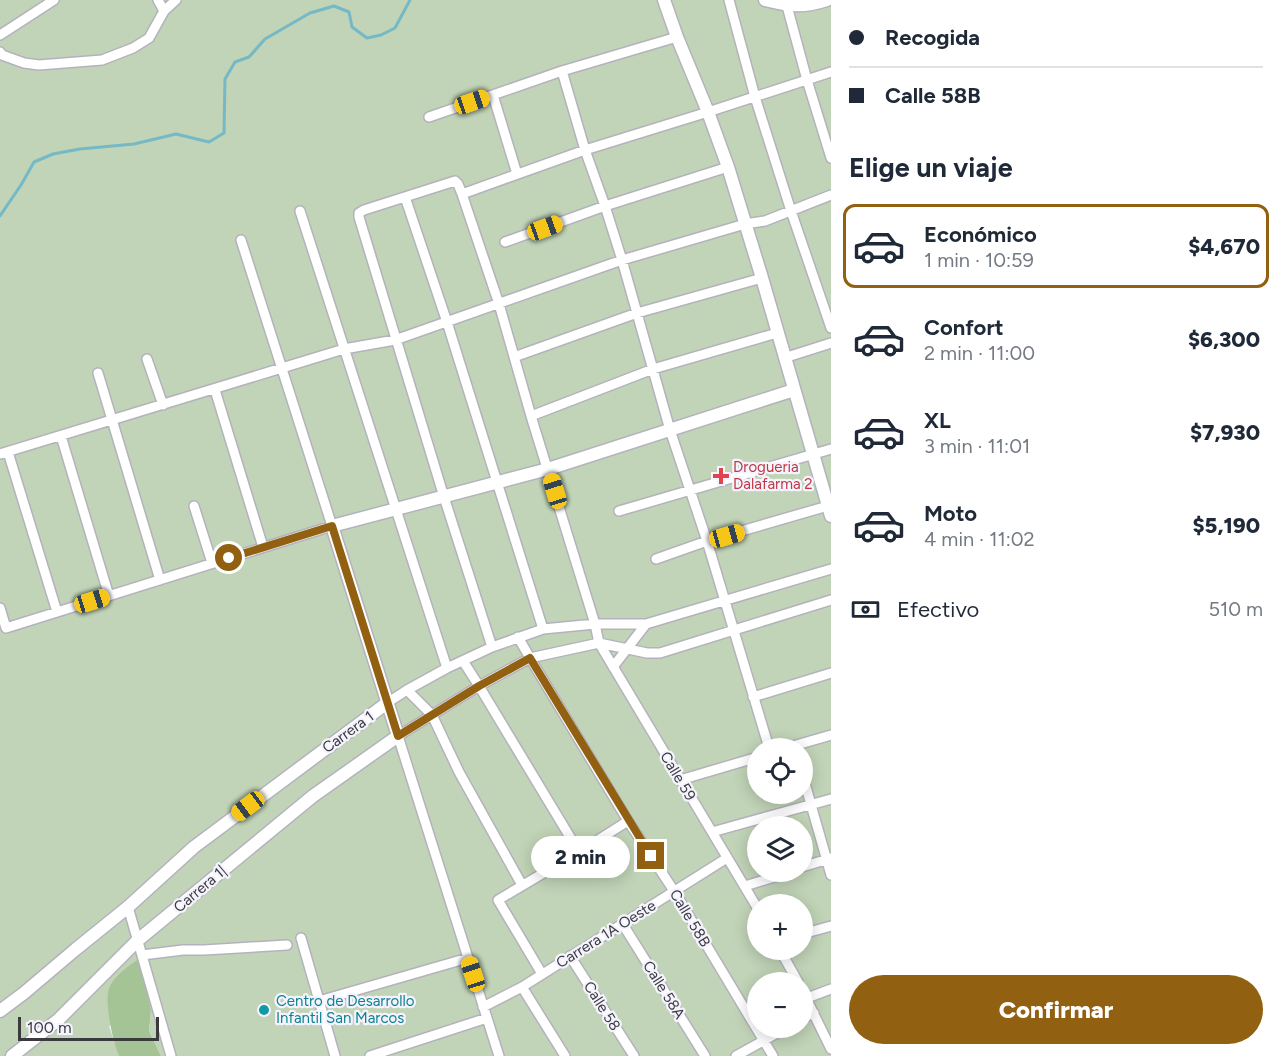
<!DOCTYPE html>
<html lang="es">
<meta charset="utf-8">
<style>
:root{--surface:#fff;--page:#f6f6f7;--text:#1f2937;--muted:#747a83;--line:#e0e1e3;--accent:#926011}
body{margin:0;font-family:Figtree,sans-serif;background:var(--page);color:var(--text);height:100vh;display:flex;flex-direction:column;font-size:22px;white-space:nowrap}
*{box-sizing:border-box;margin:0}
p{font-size:20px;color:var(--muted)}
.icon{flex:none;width:33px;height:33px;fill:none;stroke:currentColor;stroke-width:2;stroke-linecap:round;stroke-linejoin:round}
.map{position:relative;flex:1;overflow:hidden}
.drawer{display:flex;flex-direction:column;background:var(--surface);width:450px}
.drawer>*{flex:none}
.hud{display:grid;align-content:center;height:132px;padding:0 18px;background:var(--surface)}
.tools{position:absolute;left:747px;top:738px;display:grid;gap:12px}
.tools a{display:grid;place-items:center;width:66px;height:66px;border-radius:50%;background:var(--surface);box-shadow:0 3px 15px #0003;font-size:30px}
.scale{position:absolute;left:18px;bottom:15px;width:141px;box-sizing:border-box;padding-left:6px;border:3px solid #3a3a3e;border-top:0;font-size:16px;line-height:21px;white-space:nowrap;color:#3a3a3e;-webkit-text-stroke:4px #f5f4fe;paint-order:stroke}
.end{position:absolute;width:27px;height:27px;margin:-14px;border:8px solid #926011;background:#fff;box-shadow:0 0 0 3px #fff}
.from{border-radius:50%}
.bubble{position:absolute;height:42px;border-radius:21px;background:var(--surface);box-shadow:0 3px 15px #0003;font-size:20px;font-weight:800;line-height:42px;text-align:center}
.car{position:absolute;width:18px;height:36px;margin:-18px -9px;border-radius:8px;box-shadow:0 0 4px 2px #0007;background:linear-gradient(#f5c518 24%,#345 0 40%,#f5c518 0 76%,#345 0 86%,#f5c518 0)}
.hud b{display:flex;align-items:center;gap:21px;height:57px;font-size:22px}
.hud b+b{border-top:2px solid var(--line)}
.hud i{width:15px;height:15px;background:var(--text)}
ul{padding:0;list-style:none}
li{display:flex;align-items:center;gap:18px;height:84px;margin:0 12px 9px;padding:0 6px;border:3px solid transparent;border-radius:12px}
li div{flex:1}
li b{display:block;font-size:22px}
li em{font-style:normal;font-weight:800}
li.active{border-color:var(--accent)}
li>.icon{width:54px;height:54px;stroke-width:1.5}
h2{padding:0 18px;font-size:27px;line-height:72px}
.pay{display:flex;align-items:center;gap:15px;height:66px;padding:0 18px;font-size:22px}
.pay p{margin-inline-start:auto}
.primary-button{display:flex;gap:12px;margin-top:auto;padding:12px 18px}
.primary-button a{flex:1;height:69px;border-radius:36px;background:var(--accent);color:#fff;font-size:24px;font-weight:800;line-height:69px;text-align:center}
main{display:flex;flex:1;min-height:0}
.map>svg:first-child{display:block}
</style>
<main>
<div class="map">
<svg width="831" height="1056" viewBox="0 0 831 1056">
<rect width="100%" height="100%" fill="#f5f4fe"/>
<path fill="#c1d4b7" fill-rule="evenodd" d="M0,0h831v1056h-670l-12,-25 2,-20 -42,15 10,30h-119zM758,748h44v46h-44zM758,826h44v46h-44zM758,904h44v46h-44zM758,982h44v46h-44z"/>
<path fill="#a5c496" d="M137,960l6,13 8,38 -2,20 12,25h-42c-6,-13 -16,-58 -9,-70 6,-11 17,-19 27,-26z"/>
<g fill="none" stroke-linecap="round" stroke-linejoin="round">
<path stroke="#74b9c5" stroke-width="3" d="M0,216l21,-31 13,-23 19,-8 27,-5 54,-5 42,-10 33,8 15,-9 1,-54 10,-17 14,-5 16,-18 45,-26 24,-7 15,6 3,15 15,11 14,-3 14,-7 15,-28"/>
<defs>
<path id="minor" d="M158,0l6,11
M729,0l26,97 36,114 40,117
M787,6l20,74 24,78
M0,35l54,-35
M0,52l2,3 22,8 15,2 63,-5 31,-12 16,-10 15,-27 12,-11
M562,71l23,79 20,56 17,54 48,170 37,111 62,207
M493,95l24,79
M429,117l133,-46 115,-34
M462,194l123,-44 123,-38 123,-40
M405,197l42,125 96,307
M300,211l147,457
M505,242l100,-36 123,-39
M514,357l123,-44 125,-35
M784,358l47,-15
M147,359l16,46
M98,373l62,207
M215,390l48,157
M531,416l122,-47 124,-36
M61,436l48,160
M8,452l49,160
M0,454l344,-105 51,-9 227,-80 123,-36 20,-3 66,-26
M194,506l18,57
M619,511l212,-62
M656,559l51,-18 124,-36
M0,608l6,20 326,-102 -91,-286
M518,637l12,21 98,163 46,70 99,165
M492,647l-48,-150 -85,-280v-4l5,-3 91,-29 3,3 4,10 37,110 32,112 64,208 4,19 159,266
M463,661l16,25 100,166
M613,667l33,-43
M407,690l25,25 27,57 63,113
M753,697l78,-24
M387,703l20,-13 40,-22 45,-21 51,-18 52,-5h51l185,-55
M786,748l45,-13
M802,773l29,102
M680,780l78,-23
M712,832l119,-33
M802,867l29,-9
M745,886l45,-14
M128,907l43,149
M622,923l83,133
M802,934l29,-8
M301,938l34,118
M780,950l18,32
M142,955l41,-5h21l83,-5
M570,956l64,100
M542,974l-44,-74 81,-48 49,-31
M522,987l43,69
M802,990l29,59
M807,998l24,-9
M319,1001l149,-43
M483,1007l39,-20 205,-129
M802,1018l12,-5
M370,1056l117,-38
M499,1056l-101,-320 81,-50 51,-28 69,-15 48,10h13l171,-53
M736,1056l50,-28"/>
<path id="tertiary" d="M664,0l13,37 31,75 20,55 34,111 69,238
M765,0c24,6 38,8 62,0
M0,1011l24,-18 52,-44 52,-42 66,-60 193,-144
M12,1056l46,-36 80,-80 175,-144 85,-60 -66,-210 216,-57 246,-79"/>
</defs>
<use href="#minor" stroke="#b4b2bd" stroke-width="12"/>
<use href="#tertiary" stroke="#b4b2bd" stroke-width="15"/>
<use href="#minor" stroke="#fff" stroke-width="9"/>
<use href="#tertiary" stroke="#fff" stroke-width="12"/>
</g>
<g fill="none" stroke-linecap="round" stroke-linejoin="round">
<path stroke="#926011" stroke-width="8" d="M229,558l103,-32 66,210 81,-50 51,-28 121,198"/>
</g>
<path fill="#e0444e" stroke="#f5f4fe" stroke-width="2" d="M718 467h6v6h6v6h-6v6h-6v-6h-6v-6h6z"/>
<circle fill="#0f9aa8" stroke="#f5f4fe" stroke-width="2" cx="264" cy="1010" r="6"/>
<g text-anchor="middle" stroke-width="4.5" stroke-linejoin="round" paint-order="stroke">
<g font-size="15" fill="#be3a42" stroke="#f5f4fe" text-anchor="start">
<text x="733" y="472">Drogueria<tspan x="733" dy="17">Dalafarma 2</tspan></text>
</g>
<g font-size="15" fill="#3a3a3e" stroke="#f5f4fe">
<text transform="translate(348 732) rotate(-36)" y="5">Carrera 1</text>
<text transform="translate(678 776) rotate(59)" y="5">Calle 59</text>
<text transform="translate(200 889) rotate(-40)" y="5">Carrera 1|</text>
<text transform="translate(690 918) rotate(59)" y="5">Calle 58B</text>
<text transform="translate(606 934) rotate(-32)" y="5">Carrera 1A Oeste</text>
<text transform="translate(664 990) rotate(58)" y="5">Calle 58A</text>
<text transform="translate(602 1006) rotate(58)" y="5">Calle 58</text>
</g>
<g font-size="15" fill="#0d838f" stroke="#f5f4fe" text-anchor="start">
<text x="276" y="1006">Centro de Desarrollo<tspan x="276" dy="17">Infantil San Marcos</tspan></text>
</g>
</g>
</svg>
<div class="tools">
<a><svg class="icon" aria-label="locate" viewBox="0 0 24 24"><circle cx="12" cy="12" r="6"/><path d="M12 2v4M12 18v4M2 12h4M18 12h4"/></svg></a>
<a><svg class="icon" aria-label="layers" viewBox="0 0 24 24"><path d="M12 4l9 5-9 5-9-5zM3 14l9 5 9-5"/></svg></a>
<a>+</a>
<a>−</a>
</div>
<div class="scale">100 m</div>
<i class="end from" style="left:229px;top:558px"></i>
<i class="end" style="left:651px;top:856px"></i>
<div class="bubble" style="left:531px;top:836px;width:99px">2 min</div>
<i class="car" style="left:472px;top:102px;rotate:71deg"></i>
<i class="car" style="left:545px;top:228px;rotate:70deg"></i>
<i class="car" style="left:555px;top:491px;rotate:343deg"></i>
<i class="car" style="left:727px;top:536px;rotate:74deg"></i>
<i class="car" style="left:92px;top:601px;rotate:73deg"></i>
<i class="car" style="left:248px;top:806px;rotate:233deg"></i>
<i class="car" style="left:473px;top:974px;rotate:342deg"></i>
</div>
<section class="drawer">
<div class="hud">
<b><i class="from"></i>Recogida</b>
<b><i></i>Calle 58B</b>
</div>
<h2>Elige un viaje</h2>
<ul>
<li class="active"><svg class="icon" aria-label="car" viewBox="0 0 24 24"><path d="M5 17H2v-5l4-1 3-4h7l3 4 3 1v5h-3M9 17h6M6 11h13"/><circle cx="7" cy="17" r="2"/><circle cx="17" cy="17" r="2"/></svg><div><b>Económico</b><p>1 min · 10:59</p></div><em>$4,670</em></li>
<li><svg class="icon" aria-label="car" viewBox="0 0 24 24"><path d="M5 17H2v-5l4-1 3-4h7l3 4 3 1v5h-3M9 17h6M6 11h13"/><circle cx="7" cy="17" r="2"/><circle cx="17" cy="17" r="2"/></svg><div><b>Confort</b><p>2 min · 11:00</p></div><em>$6,300</em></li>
<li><svg class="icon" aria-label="car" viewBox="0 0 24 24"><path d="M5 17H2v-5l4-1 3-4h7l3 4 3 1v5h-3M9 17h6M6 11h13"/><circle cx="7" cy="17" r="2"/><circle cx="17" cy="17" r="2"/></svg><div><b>XL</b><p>3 min · 11:01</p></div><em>$7,930</em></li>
<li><svg class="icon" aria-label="car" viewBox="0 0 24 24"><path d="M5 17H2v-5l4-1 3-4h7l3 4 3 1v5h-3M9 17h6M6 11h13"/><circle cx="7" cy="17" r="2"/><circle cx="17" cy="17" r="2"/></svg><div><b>Moto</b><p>4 min · 11:02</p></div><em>$5,190</em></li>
</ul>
<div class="pay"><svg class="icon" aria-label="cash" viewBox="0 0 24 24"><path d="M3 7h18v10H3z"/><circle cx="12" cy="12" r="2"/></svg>Efectivo<p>510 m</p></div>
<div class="primary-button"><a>Confirmar</a></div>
</section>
</main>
